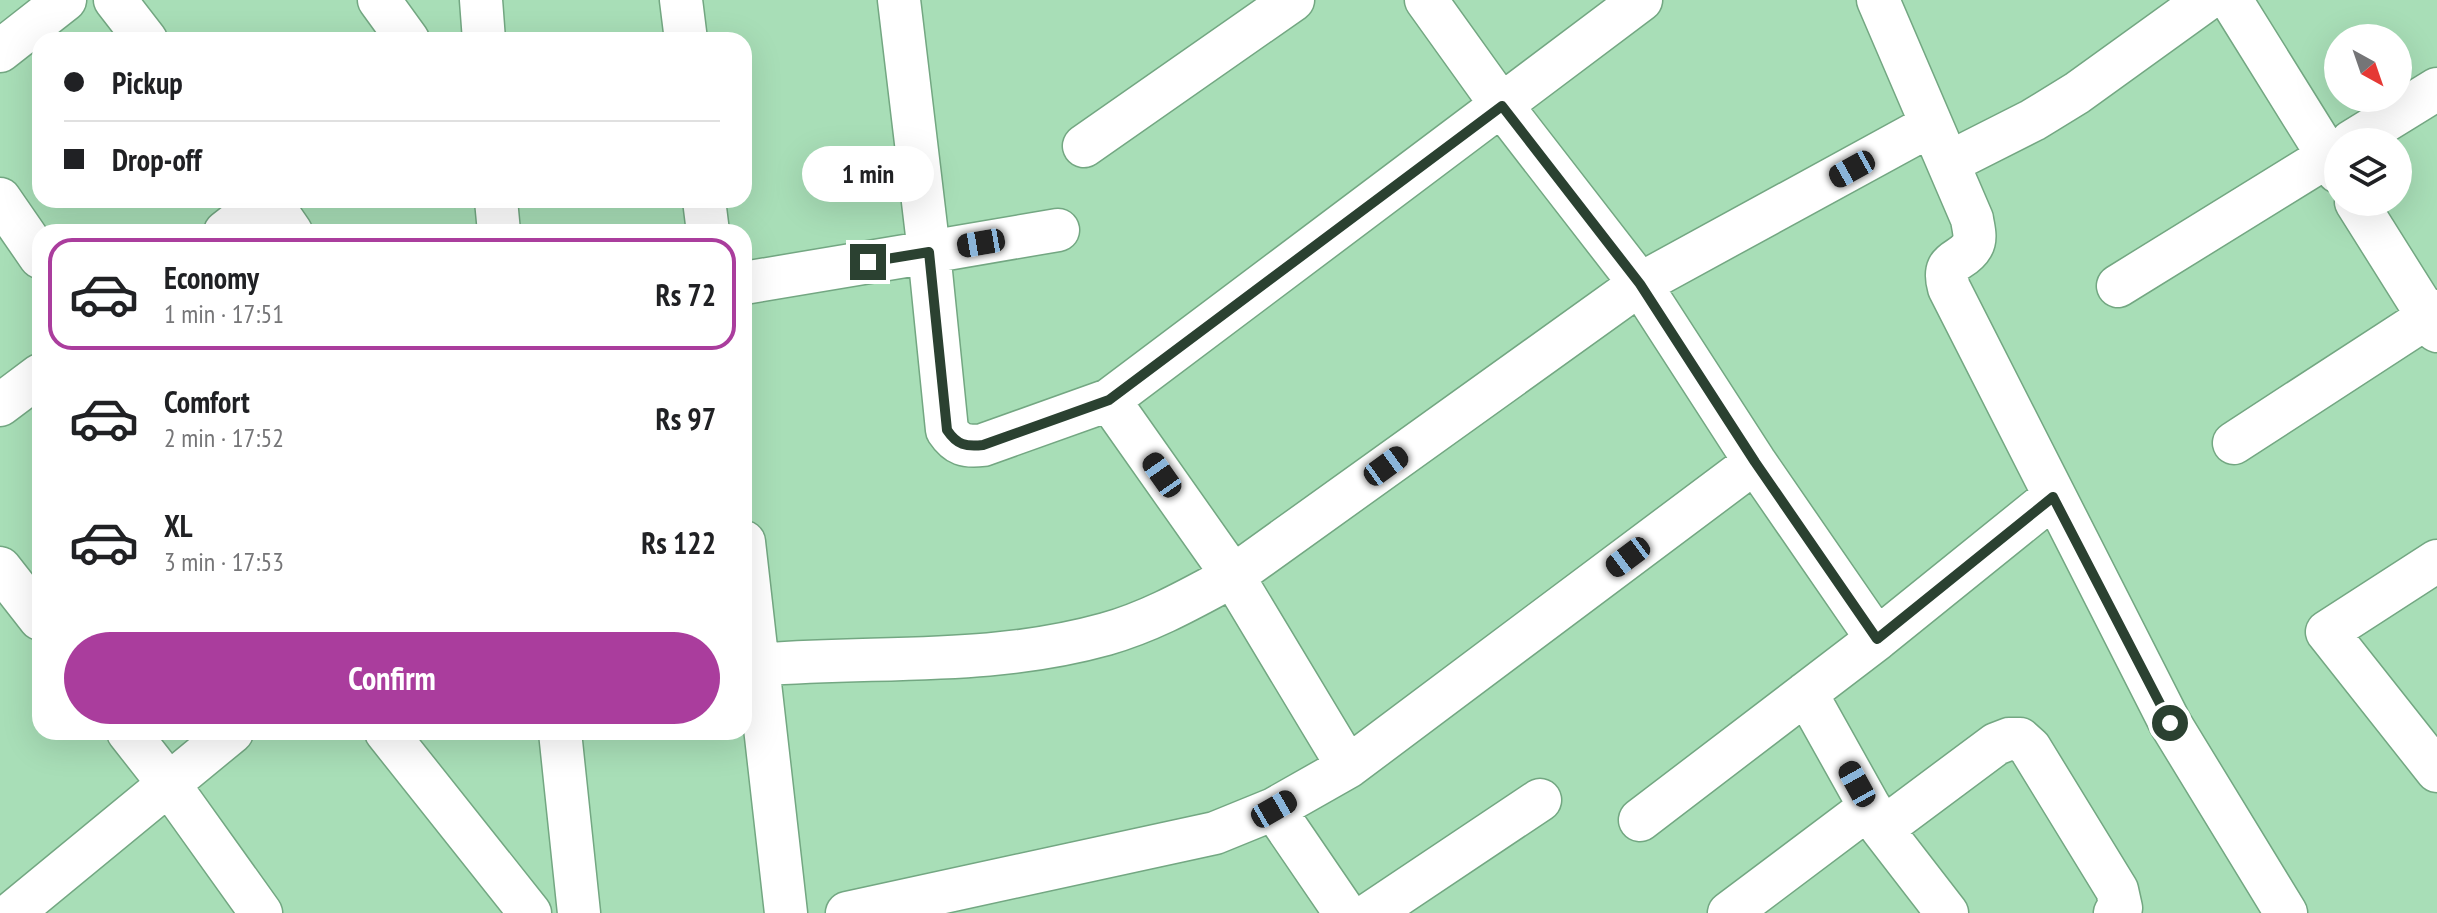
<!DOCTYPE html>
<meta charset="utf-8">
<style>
:root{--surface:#fff;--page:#f6f6f6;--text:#202124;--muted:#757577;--line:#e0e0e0;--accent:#aa3d9d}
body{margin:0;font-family:"PT Sans Narrow",sans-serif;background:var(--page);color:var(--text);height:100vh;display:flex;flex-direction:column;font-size:30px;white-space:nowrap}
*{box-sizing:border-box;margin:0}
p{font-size:26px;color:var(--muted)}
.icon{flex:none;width:44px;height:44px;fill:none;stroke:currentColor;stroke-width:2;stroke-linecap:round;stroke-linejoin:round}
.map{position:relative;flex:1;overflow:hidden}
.drawer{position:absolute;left:32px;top:224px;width:720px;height:516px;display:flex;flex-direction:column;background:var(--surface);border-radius:24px;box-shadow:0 8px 32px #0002}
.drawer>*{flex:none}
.banner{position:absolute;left:32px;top:32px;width:720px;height:176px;border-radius:24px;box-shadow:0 8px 32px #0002;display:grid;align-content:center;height:176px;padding:0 32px;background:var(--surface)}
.needle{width:52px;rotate:140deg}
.tools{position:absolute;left:2324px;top:24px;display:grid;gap:16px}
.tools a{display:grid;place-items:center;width:88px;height:88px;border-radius:50%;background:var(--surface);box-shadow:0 8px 32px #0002;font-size:40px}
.end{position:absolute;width:36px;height:36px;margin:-18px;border:10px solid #2b4131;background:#fff;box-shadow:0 0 0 4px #fff}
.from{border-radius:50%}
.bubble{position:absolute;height:56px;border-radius:28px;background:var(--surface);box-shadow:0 8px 32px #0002;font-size:26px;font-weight:800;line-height:56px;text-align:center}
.car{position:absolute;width:24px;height:48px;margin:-24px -12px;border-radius:10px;box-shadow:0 0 6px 2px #0007;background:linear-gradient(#222 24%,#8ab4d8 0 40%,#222 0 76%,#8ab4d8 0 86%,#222 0)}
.banner b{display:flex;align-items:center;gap:28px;height:76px;font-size:30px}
.banner b+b{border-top:2px solid var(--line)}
.banner i{width:20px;height:20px;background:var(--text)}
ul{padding:14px 0 0;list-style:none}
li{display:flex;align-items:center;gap:24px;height:112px;margin:0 16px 12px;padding:0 16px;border:4px solid transparent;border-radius:24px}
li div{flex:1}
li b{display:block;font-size:30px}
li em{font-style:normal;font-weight:800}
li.selected{border-color:var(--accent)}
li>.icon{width:72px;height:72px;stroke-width:1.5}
.cta{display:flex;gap:16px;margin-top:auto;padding:16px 32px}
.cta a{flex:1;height:92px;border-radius:48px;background:var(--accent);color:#fff;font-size:32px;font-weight:800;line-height:92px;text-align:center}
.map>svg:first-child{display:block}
</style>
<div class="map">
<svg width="2437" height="913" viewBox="0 0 2437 913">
<rect width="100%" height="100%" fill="#a8deb7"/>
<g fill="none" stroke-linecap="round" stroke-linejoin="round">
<defs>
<path id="minor" d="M115,0l31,40
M379,0l29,40
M481,0l3,40
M681,0l5,40
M899,0l30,252 129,-22
M1426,0l76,106 138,178 115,178 122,177
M1878,0l94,219c1,8 5,19 0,27 -10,18 -32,11 -23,42l221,435 116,190
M2231,0l107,172
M0,51l65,-51
M2351,142l86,-53
M1084,146l209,-146
M1948,163l85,-43 44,-27 129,-93
M0,199l40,58
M269,200l22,32
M496,200l3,32
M704,200l4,32
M2356,202l81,129
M225,232l41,-32
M744,283l185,-31 18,178c10,15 18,17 36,15l126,-45 532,-400
M2118,286l220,-136
M1109,400l124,176 115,191
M0,405l40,-30
M2234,443l203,-132
M744,542l42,371
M2437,561l-110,71 110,139
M0,568l40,51
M744,666c123,-12 240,2 362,-32 46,-13 86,-36 127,-58l407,-292 291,-159
M1806,693l76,136 65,84
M128,732l40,51 93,130
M386,732l144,181
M560,732l19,181
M1274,809l71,104
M1640,820l237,-181 176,-142
M1882,829l114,-85 13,-5h11l10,9 87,142 4,18 -6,5
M12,913l220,-181
M847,913l368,-80 59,-24 74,-42 407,-305
M1371,913l169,-113
M1729,913l141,-106"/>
</defs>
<use href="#minor" stroke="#73a782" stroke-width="45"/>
<use href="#minor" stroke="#fff" stroke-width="42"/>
</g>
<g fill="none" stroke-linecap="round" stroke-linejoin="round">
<path stroke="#2b4131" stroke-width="10" d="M868,262l61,-10 18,178c10,15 19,17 36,15l126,-45 393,-294 138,178 115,178 122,177 176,-142 117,226"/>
</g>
</svg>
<div class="tools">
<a><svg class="needle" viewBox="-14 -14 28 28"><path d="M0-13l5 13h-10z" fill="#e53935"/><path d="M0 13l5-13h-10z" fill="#757577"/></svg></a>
<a><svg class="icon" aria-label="layers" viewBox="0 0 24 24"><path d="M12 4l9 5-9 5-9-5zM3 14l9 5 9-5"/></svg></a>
</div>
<i class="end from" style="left:2170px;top:723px"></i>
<i class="end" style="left:868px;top:262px"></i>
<div class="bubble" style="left:802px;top:146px;width:132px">1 min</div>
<i class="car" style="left:1852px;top:169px;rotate:241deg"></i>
<i class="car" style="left:981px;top:243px;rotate:260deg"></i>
<i class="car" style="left:1386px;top:466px;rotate:54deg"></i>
<i class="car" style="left:1162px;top:475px;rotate:325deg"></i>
<i class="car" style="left:1628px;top:557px;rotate:233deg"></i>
<i class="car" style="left:1857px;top:784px;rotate:331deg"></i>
<i class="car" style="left:1274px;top:809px;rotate:60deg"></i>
<div class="banner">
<b><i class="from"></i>Pickup</b>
<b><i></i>Drop-off</b>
</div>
<section class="drawer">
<ul>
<li class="selected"><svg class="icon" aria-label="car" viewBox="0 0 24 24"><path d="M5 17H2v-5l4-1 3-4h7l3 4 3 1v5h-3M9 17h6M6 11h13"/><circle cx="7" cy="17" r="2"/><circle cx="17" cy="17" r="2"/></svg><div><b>Economy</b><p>1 min · 17:51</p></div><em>Rs 72</em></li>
<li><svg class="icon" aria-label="car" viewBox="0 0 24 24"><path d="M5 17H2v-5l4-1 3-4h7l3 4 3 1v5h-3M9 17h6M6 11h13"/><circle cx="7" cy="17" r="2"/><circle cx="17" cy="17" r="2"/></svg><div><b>Comfort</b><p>2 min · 17:52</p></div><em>Rs 97</em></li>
<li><svg class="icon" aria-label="car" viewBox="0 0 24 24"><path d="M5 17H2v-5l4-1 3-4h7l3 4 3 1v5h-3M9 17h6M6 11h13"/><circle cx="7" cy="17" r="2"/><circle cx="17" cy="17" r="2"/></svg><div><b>XL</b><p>3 min · 17:53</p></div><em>Rs 122</em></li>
</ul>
<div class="cta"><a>Confirm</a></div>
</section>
</div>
